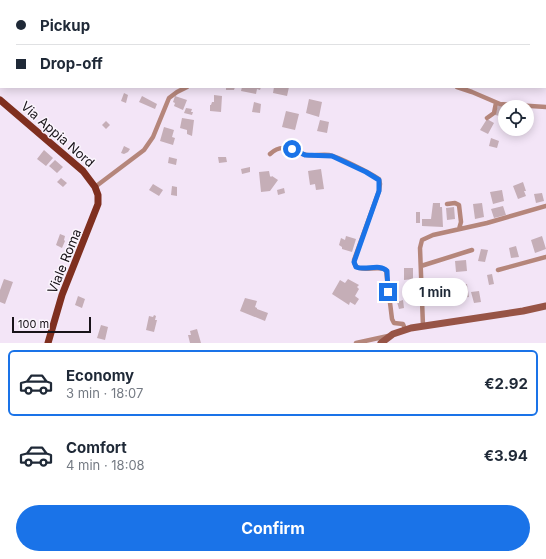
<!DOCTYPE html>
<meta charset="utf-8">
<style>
:root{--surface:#fff;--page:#f6f6f7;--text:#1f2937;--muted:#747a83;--line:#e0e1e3;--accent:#1a73e8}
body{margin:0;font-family:Inter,sans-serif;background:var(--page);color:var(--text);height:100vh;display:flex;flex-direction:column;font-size:15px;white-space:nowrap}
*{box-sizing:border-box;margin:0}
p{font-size:13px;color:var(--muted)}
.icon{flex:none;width:22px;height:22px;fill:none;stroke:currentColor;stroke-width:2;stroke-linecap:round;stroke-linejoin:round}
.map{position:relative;height:343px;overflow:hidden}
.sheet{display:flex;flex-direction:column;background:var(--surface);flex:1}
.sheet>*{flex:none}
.banner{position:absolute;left:0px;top:0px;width:546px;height:88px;box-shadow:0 2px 10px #0003;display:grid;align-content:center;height:88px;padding:0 16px;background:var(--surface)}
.tools{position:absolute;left:498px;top:100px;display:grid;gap:8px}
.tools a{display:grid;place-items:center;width:36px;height:36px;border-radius:50%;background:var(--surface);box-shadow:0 2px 10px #0003;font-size:20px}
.scale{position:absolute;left:12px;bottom:10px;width:79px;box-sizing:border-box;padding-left:4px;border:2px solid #181319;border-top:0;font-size:11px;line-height:14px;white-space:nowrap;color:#181319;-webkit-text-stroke:3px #fbf5fd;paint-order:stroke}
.end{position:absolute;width:18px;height:18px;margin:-9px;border:5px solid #1a73e8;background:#fff;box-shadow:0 0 0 2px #fff}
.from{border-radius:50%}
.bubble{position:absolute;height:28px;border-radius:14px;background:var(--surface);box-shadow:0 2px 10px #0003;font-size:13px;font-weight:700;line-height:28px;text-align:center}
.banner b{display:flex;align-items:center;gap:14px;height:38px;font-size:15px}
.banner b+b{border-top:1px solid var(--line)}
.banner i{width:10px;height:10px;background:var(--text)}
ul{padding:7px 0 0;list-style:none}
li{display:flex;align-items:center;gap:12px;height:66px;margin:0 8px 6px;padding:0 8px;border:2px solid transparent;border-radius:6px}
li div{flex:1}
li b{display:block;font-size:15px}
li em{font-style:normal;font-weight:700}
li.active{border-color:var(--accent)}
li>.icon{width:36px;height:36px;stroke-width:1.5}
.button{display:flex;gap:8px;margin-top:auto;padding:8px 16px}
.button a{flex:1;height:46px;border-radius:24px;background:var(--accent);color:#fff;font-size:16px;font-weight:700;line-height:46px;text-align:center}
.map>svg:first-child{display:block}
</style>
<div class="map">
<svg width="546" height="343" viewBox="0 0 546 343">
<rect width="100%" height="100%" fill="#f3e5f7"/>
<path fill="#c5aeb7" d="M226,87h9l-1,3h-8z
M242,87h19l-1,3 -3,-1 -1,5 -15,-3z
M274,87h15l-2,9 -14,-3z
M124,93l4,2 -2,8 -5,-2z
M214,95l8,1 -1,16 -11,-1v-6h1l1,-3h2z
M142,96l15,8 -2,5 -16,-7z
M175,96l12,4 -4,10 -9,-4 1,-3 -2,-1z
M309,99l13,3 -3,15 -13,-4z
M254,102l7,2 -1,9 -8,-1z
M498,105l7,2v10l-10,-2z
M186,108l6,1 -1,3h2l-1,3 -8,-2z
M286,111l13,3 -4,16 -13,-3z
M182,118l12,2 -2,16 -5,-2v-4l-7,-2z
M487,119l7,4 -6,11 -8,-4z
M320,120l9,2 -2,11 -10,-2z
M106,121l4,4 -4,4 -4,-4z
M164,127l10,3 -2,7 3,1 -2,7 -13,-4z
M491,138l8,3 -2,7 -8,-2z
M124,146l6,3 -2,3 -4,2 -3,-1z
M44,150l9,8 -7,8 -9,-7z
M169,157l8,2 -1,6 -8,-2z
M218,157h8l1,5 -8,1z
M55,160l8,7 -6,6 -8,-7z
M250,167v5l-8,2 -1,-5z
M321,169l3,20 -8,1 -1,-6 -5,1 -2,-14z
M269,171l1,5 1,1 1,-1 6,4 -8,11 -9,1 -2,-20z
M61,178l6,5 -4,4 -6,-5z
M523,182l3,9h-2l2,5 -8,3 -5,-13z
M153,184l10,6 -4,6 -10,-6z
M172,186l5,1v9l-6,-1z
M284,188l1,5 -7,2 -1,-5z
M502,190l2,11 -11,3 -3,-12z
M542,193l2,8 -8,2 -2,-9z
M433,203h7v4h2l1,20 -21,-1v-7h9z
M482,203l2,14 -9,2 -2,-15z
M503,206l3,9 -12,3 -3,-9z
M454,207l1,12 -8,1 -1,-12z
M416,212h4v11h-4z
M60,234l5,2 -1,4 1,1 -3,7 -6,-3z
M346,236l10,3 -4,13 -10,-3v-2l-3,-2 2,-7 4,2z
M542,236l4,13 -11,4 -4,-13z
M516,246l3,11 -8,1 -2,-10z
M481,249l7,1 -3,12 -7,-1z
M466,260l1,11 -11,1 -1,-11z
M404,268h9v11l-9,1z
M492,274l2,10 -5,1 -2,-10z
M451,278l2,13 -10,1 -2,-12z
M4,279l9,3 -8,22 -5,-2v-12z
M348,279l11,6 -2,2 2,2 -4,7 4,3 -4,6 -5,-3 -1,3 -17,-11 8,-14 5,3z
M467,284l2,13 -8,1 -1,-13z
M436,285l2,8h-2l1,6 -8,1 -1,-13z
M479,291l2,11 -7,1 -3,-11z
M78,296l7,3 -3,9 -7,-3z
M245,298l12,3 -2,6 2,1v1l11,4 -3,8 -25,-10z
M403,300l1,8 -5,1 -2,-7z
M154,315l2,1 -1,4h2l-3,12 -8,-2 3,-14 4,1z
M101,325l7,2 -3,13 -8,-2z
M197,329l4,14h-11l-2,-8h3l-1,-4z"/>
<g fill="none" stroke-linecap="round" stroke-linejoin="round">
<path stroke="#b5867b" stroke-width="4.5" d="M282,0l1,1
M361,0l2,1
M385,0l1,1
M24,1l1,-1
M309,1l1,-1
M438,1l1,-1
M0,35l1,-1
M457,87l15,5 28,12 46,3
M487,118l7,-5 2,-10
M270,154c14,-13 23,-1 37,1 7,1 15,-1 22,0 10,2 41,18 50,24l1,5 -1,7 -25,69c0,16 24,4 32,10l6,49 2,4 9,1 2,5
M95,187l49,-37 9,-13 16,-39 8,-6 10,-5
M447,204l8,-1 4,2 2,17 -2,7
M421,266l51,-16
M498,270l48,-13
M423,326l-3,-78 2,-8 11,-5 54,-12 59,-17
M356,343l32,-7"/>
<path stroke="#975446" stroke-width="7" d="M381,343l12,-9 18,-6 112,-17 23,-5"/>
<path stroke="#7f2f1f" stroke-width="7" d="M0,100l83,71 12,16 3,8v9l-36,91 -14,48"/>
</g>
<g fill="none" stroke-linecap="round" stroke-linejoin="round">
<path stroke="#1a73e8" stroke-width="5" d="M292,149l13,6 27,1 34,16 13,8v11l-25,71 2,5c9,4 24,-4 31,4l1,21"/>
</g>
<g text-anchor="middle" stroke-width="3" stroke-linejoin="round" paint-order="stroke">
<g font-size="13" fill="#181319" stroke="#fbf5fd">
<text transform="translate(58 134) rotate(41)" y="5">Via Appia Nord</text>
<text transform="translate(64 261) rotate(-68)" y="5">Viale Roma</text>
</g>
</g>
</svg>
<div class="tools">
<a><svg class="icon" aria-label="locate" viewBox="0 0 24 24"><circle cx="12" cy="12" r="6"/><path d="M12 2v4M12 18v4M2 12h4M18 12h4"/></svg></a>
</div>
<div class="scale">100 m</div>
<i class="end from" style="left:292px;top:149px"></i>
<i class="end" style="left:388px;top:292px"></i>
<div class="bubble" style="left:402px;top:278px;width:66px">1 min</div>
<div class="banner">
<b><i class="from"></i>Pickup</b>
<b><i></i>Drop-off</b>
</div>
</div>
<section class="sheet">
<ul>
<li class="active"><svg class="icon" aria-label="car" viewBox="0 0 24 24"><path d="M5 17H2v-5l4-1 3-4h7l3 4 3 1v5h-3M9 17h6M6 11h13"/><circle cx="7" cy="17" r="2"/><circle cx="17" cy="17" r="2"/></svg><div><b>Economy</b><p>3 min · 18:07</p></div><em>€2.92</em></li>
<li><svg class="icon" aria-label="car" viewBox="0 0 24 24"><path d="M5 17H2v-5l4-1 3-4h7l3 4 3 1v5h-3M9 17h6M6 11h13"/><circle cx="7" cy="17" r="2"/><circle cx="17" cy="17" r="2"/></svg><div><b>Comfort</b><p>4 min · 18:08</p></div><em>€3.94</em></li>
</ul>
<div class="button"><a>Confirm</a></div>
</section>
